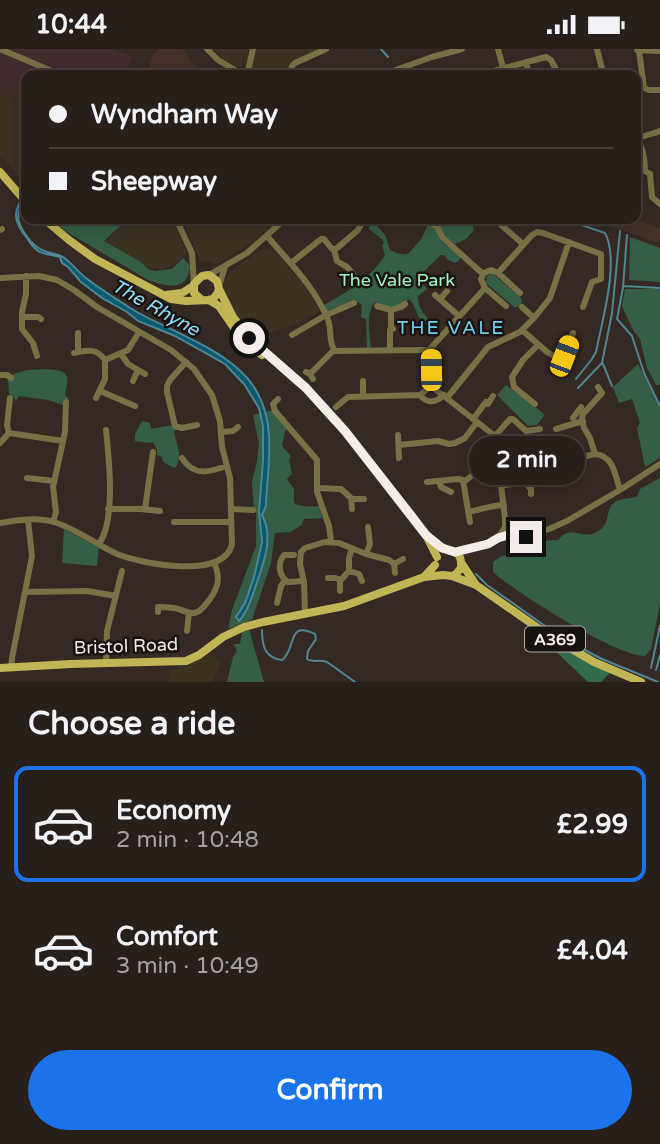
<!DOCTYPE html>
<meta charset="utf-8">
<style>
:root{--surface:#281f1b;--page:#302724;--text:#f1f3f6;--muted:#a5a2a3;--line:#443d3a;--accent:#1a73e8}
body{margin:0;font-family:"Varela Round",sans-serif;background:var(--page);color:var(--text);height:100vh;display:flex;flex-direction:column;font-size:26px;white-space:nowrap}
*{box-sizing:border-box;margin:0}
p{font-size:23px;color:var(--muted)}
.icon{flex:none;width:38px;height:38px;fill:none;stroke:currentColor;stroke-width:2;stroke-linecap:round;stroke-linejoin:round}
.map{position:relative;height:633px;overflow:hidden}
.panel{display:flex;flex-direction:column;background:var(--surface);flex:1}
.panel>*{flex:none}
.hud{position:absolute;left:21px;top:21px;width:620px;height:154px;border-radius:14px;box-shadow:0 4px 18px #0003,0 0 0 2px var(--line);display:grid;align-content:center;height:154px;padding:0 28px;background:var(--surface)}
.end{position:absolute;width:32px;height:32px;margin:-16px;border:9px solid #f4ece8;background:#111;box-shadow:0 0 0 4px #111}
.from{border-radius:50%}
.bubble{position:absolute;height:49px;border-radius:24px;background:var(--surface);box-shadow:0 4px 18px #0003,0 0 0 2px var(--line);font-size:23px;font-weight:700;line-height:49px;text-align:center}
.car{position:absolute;width:21px;height:42px;margin:-21px -10px;border-radius:9px;box-shadow:0 0 5px 2px #0007;background:linear-gradient(#f5c518 24%,#345 0 40%,#f5c518 0 76%,#345 0 86%,#f5c518 0)}
.hud b{display:flex;align-items:center;gap:24px;height:66px;font-size:26px}
.hud b+b{border-top:2px solid var(--line)}
.hud i{width:18px;height:18px;background:var(--text)}
ul{padding:0;list-style:none}
li{display:flex;align-items:center;gap:21px;height:116px;margin:0 14px 10px;padding:0 14px;border:4px solid transparent;border-radius:14px}
li div{flex:1}
li b{display:block;font-size:26px}
li em{font-style:normal;font-weight:700}
li.on{border-color:var(--accent)}
li>.icon{width:63px;height:63px;stroke-width:1.5}
h2{padding:0 28px;font-size:32px;line-height:84px}
.primary-button{display:flex;gap:14px;margin-top:auto;padding:14px 28px}
.primary-button a{flex:1;height:80px;border-radius:42px;background:var(--accent);color:#fff;font-size:28px;font-weight:700;line-height:80px;text-align:center}
.status{display:flex;justify-content:space-between;align-items:center;height:49px;padding:0 35px;background:var(--surface);direction:ltr}
.status svg{height:19px;fill:currentColor}
.map>svg:first-child{display:block}
</style>
<div class="status"><b>10:44</b><svg viewBox="0 0 49 12"><path d="M0 12V9h3v3zM5 12V6h3v6zM10 12V3h3v9zM15 12V0h3v12zM26 1h20v11H26zM47 4h2v5h-2z"/></svg></div>
<div class="map">
<svg width="660" height="633" viewBox="0 0 660 633">
<rect width="100%" height="100%" fill="#352924"/>
<path fill="#3b3222" d="M212,0h36l-2,11 3,-11h70l-33,24 -41,-6 1,-5 -3,4 -5,1 -9,-5z
M0,42l26,11v74l-2,2h-4l-17,-20h-3z
M129,170h43l15,33 -12,12 -12,5h-8l-6,-2 -44,-26z
M182,170h97l-29,26 -6,2 -25,16h-6l-2,-2 -10,1z
M268,199l17,14 21,26 13,23 -15,9 -20,9 -2,-1 -8,4 -12,2 -2,2 -11,-2 -5,-6 -16,-28 -4,-11v-7l3,-6 10,-10 27,-17z
M208,604l3,3 2,-1 8,9 -8,18h-45l2,-13 7,1 3,-5 16,-4z"/>
<path fill="#412d2d" d="M0,0h111l22,8 -9,18h-98v27l-26,-11z"/>
<path fill="#44322a" d="M158,0h24l8,11 8,8 20,7h-48l-21,-7 3,-11z
M589,170h45l24,8 2,1v15z"/>
<path fill="#355e47" d="M51,170h77l-24,22 37,21 7,7 8,2 16,-2 11,-11 7,8c-2,27 -24,20 -42,14l-81,-48z
M434,170h42l-4,5 2,6 -8,9 -11,5 -5,-4h-2z
M372,171l13,15 5,15c6,3 13,6 19,3l12,-14 8,-16 9,9c0,11 14,17 22,23v5l-5,3 -8,-4 -3,-4h-3l-22,21 4,4 -2,2 6,7 -9,7c-1,14 12,24 21,34l-2,4c-7,-6 -15,-11 -19,-18 -3,-7 -3,-11 -9,-17l-8,8h-19l-7,-5c-10,12 -5,32 -4,47h-4l-1,-30 -5,-2 1,-12 -8,-5 -27,11 -3,-6c22,-12 48,-28 61,-50l-3,-10 2,-1 -1,-4 -14,-11 1,-3 -2,-3z
M630,188l30,11v34l-31,-2z
M492,224l29,25 1,4 -4,5h-4l-28,-24 1,-7z
M625,240h35v96h-4l-9,-17 -7,-29 -7,-9 -11,-24z
M638,315l22,44v50l-15,9 -8,-39 3,-5 -8,-24 -13,4 -6,-16z
M27,321c9,0 37,-4 40,7 1,4 -1,13 -2,18l4,4 -6,1v5l-15,-5 -29,-4 -3,5 -3,-5 -4,-2 -1,-16 5,1 1,-2 -3,-2z
M506,336l38,29v2l-7,9 -9,1 -31,-31z
M273,361l15,18 -3,3 -3,15 9,10 -2,4 3,14 -5,5 7,10v14c7,4 16,4 25,3l3,12 -18,1 -2,6 -12,7 -15,1 -4,30 -19,57 -24,9 4,-19 24,-64v-34h-2l-2,-30 5,-21 2,-17 -6,-29z
M142,372l8,2 1,6 22,-4 3,5 -2,1c2,13 9,23 2,36l-2,1 -11,-6 -1,-5 -5,-2v-5l-4,-8 -3,1 -15,-2v-7z
M660,429v126l-9,45 -6,7c-28,1 -130,-64 -152,-84v-10l7,-5 19,-6 19,-10 20,-1c3,-3 5,-6 9,-7 12,-4 17,8 33,-3 12,-8 3,-25 20,-30 6,-2 12,-2 17,-3l3,-8z
M64,480l35,19 -2,18 -35,-3z
M249,580l15,53h-37l6,-25 4,-6 -3,-7h6l2,-12z"/>
<path fill="#336b4d" d="M549,591l61,33 -9,9h-13l-41,-39z"/>
<path fill="#0a5a70" stroke="#508694" stroke-width="2" d="M26,143c-2,11 -10,18 -7,30 5,13 15,26 28,30 5,2 11,2 16,5 8,5 15,15 23,21 14,11 29,20 44,30 39,24 104,42 127,84 20,35 10,76 9,114l-4,9c13,24 0,52 -8,76 -4,11 -7,21 -15,30l-3,-4 9,-14 9,-26 8,-35 -3,-31 4,-51v-34l-4,-18 -15,-24 -19,-20 -50,-28 -37,-15 -11,-9 -25,-14 -21,-16 -13,-15 -6,-4 -2,-6c-6,-2 -15,-2 -22,-6 -4,-3 -8,-8 -11,-13 -15,-18 -14,-27 -1,-46z"/>
<g fill="none" stroke-linecap="round" stroke-linejoin="round">
<path stroke="#508694" stroke-width="2" d="M381,0l7,8
M564,170l41,14c15,28 -3,88 -9,119l-4,7 -16,20
M627,186l-4,53 -6,31 15,17 12,37 16,33
M624,237l36,2
M603,315l9,22
M578,339l24,-25 10,-50 8,-82
M476,525l11,11 58,41 34,21 23,12 56,23
M262,581c0,16 3,28 20,30 15,-11 4,-40 33,-26l1,5 -8,12 -1,8c6,4 13,0 20,3l28,20
M651,619l9,-42
M656,621l4,-15"/>
<path stroke="#777145" stroke-width="6" d="M0,0l61,26
M207,0l11,11 26,15
M498,0l7,26
M597,0l5,20
M637,1l23,1
M639,2l5,37 5,2h11
M526,13l3,13
M602,20l8,6
M369,25l24,-3 39,-14 30,-8
M247,26l6,-26
M290,26l2,-9 3,-3 31,-14
M478,26l68,-18 5,3 8,15
M588,26l14,-6
M635,86c8,11 10,24 10,36l5,3
M638,89l22,-7
M650,125l2,23 8,7
M176,170l16,34 2,31
M425,170l12,8 6,11 40,36
M500,175l23,20
M0,181l2,-1
M267,187c22,26 48,51 61,84 4,10 0,22 7,31l88,-1 7,1 1,35 64,50 10,82v9l-7,11
M334,201l3,11 10,6 11,13
M291,214l30,-24h3l8,10h4l22,-19 4,-7
M498,224l22,20
M209,226l38,-22 38,-34
M26,227v18l-4,18v17l11,14 4,13
M0,229l39,-2 18,4 17,10 23,17 74,43 23,19 18,26 8,26 2,26 8,31 2,66c-8,36 -90,20 -115,10 -22,-10 -40,-25 -63,-32 -17,-5 -36,-2 -54,1
M219,237l6,-19
M485,239l21,18
M435,246l24,21
M440,250l7,-8
M377,257l14,4
M522,258l12,11
M22,268h16l3,2
M391,280v-19l10,-3 4,-3
M522,281l25,22 12,7 5,-3 9,-23
M78,284v19
M292,286l34,-20 28,-12
M390,301v-20l3,-1
M429,301l56,-62 -4,-9 3,-6 7,-3 7,3 34,-38 5,-3 6,1 58,21v25l-9,3 -9,25
M74,304c13,-3 23,-5 31,7
M121,305l7,10 17,10
M105,311l23,-10 11,-18
M186,313l-16,18 -3,6v6l8,34 7,2 15,-3
M306,323l4,2 3,5
M310,325l24,-24
M0,326h7l4,3
M133,332l5,-11
M598,338l4,6 -19,21 -1,4 2,10 6,10 5,16c19,2 20,21 25,36
M100,342l35,15
M420,346c7,9 16,8 24,0
M363,348v-16
M96,349l9,-19v-19
M447,349l41,-51 32,-15 14,-14 16,-20 19,-56
M278,350l-5,5 2,7 42,49v32l12,34 2,15
M535,355l-21,-17 -2,-10 11,-17 15,-15
M336,358l12,-10 72,-2 11,-9
M573,369l8,-11
M473,370l13,-17 2,2 5,-8
M556,380l27,-8
M222,383l11,-1 5,-4
M9,384l54,8
M398,386l1,23
M495,387l15,-17h3l13,12 14,-2
M0,394l9,-10 -2,-8 3,-27
M399,396l39,-4 11,3 6,-1 10,-5 12,-16
M182,409c12,19 27,14 45,8
M570,411l25,-6
M530,420l-6,3 -2,6 9,11v5
M27,429l27,3
M439,432l2,6 10,5
M427,433l31,-3 5,1 7,42
M464,433l11,-9v-4
M501,437l16,-3 6,-3
M317,439l24,1 10,9 1,11
M351,450h13
M108,460h33l19,2
M145,460l8,-57
M231,460l22,1
M468,463c13,-2 23,-7 36,-7
M53,473l3,-10 -3,-25 12,-55 1,-30
M174,473h57
M99,495c17,-24 10,-85 7,-114
M455,503l33,-8 10,-6 10,-3 16,2 25,-8 18,-8 53,-31 40,-26
M366,505l4,-10 -2,-17
M294,506h-10c-7,9 -5,21 4,27l16,-1
M394,515l9,-5
M349,522v-13l3,-10
M328,529h7l6,2
M340,542v-10l9,-10 10,3 3,7
M25,543l62,-1 29,5
M277,554l4,-17 4,-6
M158,563v-5c8,0 16,0 23,3 4,1 7,3 11,3 7,0 10,-4 14,-9 11,-13 16,-25 8,-41
M305,564l-1,-31 -4,-18 1,-12 4,-4 20,-6 14,1 27,11 23,6 5,4 1,9
M187,582l2,-18
M106,614l1,-32 15,-60
M11,618l1,-9 20,-102 -4,-36"/>
<path stroke="#c2b556" stroke-width="8" d="M0,123l26,30
M44,170l25,21 26,19 76,40 15,2 23,-1 4,-1 4,-5 2,-5 -2,-8 -8,-6 -7,1 -8,8v9l8,7
M219,240l14,28 16,21 57,50 39,43 68,86 13,18 11,22
M165,246l17,-2 11,-7
M209,251l10,6 24,35 19,14
M430,490c4,3 9,7 15,10 11,4 17,3 16,19l-5,6 -4,2
M462,515l14,21
M424,528l11,-12
M0,619l71,-4 115,-3 13,-6 24,-18 21,-10 19,-5 81,-16 80,-29 19,-2 9,1 24,9 72,50 46,27 47,20"/>
</g>
<g fill="none" stroke-linecap="round" stroke-linejoin="round">
<path stroke="#f4ece8" stroke-width="9" d="M249,289l57,50 39,43 81,104 16,13 13,4 33,-8 10,-6 10,-3 18,2"/>
</g>
<g text-anchor="middle" stroke-width="5" stroke-linejoin="round" paint-order="stroke">
<rect fill="#181311" stroke="#b2aba8" stroke-width="2" x="525" y="577.5" width="60" height="25" rx="5"/>
<g font-size="16" font-weight="bold" fill="#f4ece8">
<text x="555" y="596">A369</text>
</g>
<g font-size="18" fill="#9ff4c2" stroke="#181311">
<text x="397" y="237">The Vale Park</text>
</g>
<g font-size="18" fill="#f4ece8" stroke="#181311">
<text transform="translate(126 597) rotate(-2)" y="6">Bristol Road</text>
</g>
<g font-size="19" font-style="italic" fill="#90defa" stroke="#181311">
<text transform="translate(156 258) rotate(29)" y="7">The Rhyne</text>
</g>
<g font-size="19" letter-spacing="2" fill="#70d0ee" stroke="#181311">
<text x="451" y="285">THE VALE</text>
</g>
</g>
</svg>
<i class="end from" style="left:249px;top:289px"></i>
<i class="end" style="left:526px;top:488px"></i>
<div class="bubble" style="left:469px;top:387px;width:116px">2 min</div>
<i class="car" style="left:564px;top:307px;rotate:21deg"></i>
<i class="car" style="left:431px;top:321px;rotate:359deg"></i>
<div class="hud">
<b><i class="from"></i>Wyndham Way</b>
<b><i></i>Sheepway</b>
</div>
</div>
<section class="panel">
<h2>Choose a ride</h2>
<ul>
<li class="on"><svg class="icon" aria-label="car" viewBox="0 0 24 24"><path d="M5 17H2v-5l4-1 3-4h7l3 4 3 1v5h-3M9 17h6M6 11h13"/><circle cx="7" cy="17" r="2"/><circle cx="17" cy="17" r="2"/></svg><div><b>Economy</b><p>2 min · 10:48</p></div><em>£2.99</em></li>
<li><svg class="icon" aria-label="car" viewBox="0 0 24 24"><path d="M5 17H2v-5l4-1 3-4h7l3 4 3 1v5h-3M9 17h6M6 11h13"/><circle cx="7" cy="17" r="2"/><circle cx="17" cy="17" r="2"/></svg><div><b>Comfort</b><p>3 min · 10:49</p></div><em>£4.04</em></li>
</ul>
<div class="primary-button"><a>Confirm</a></div>
</section>
